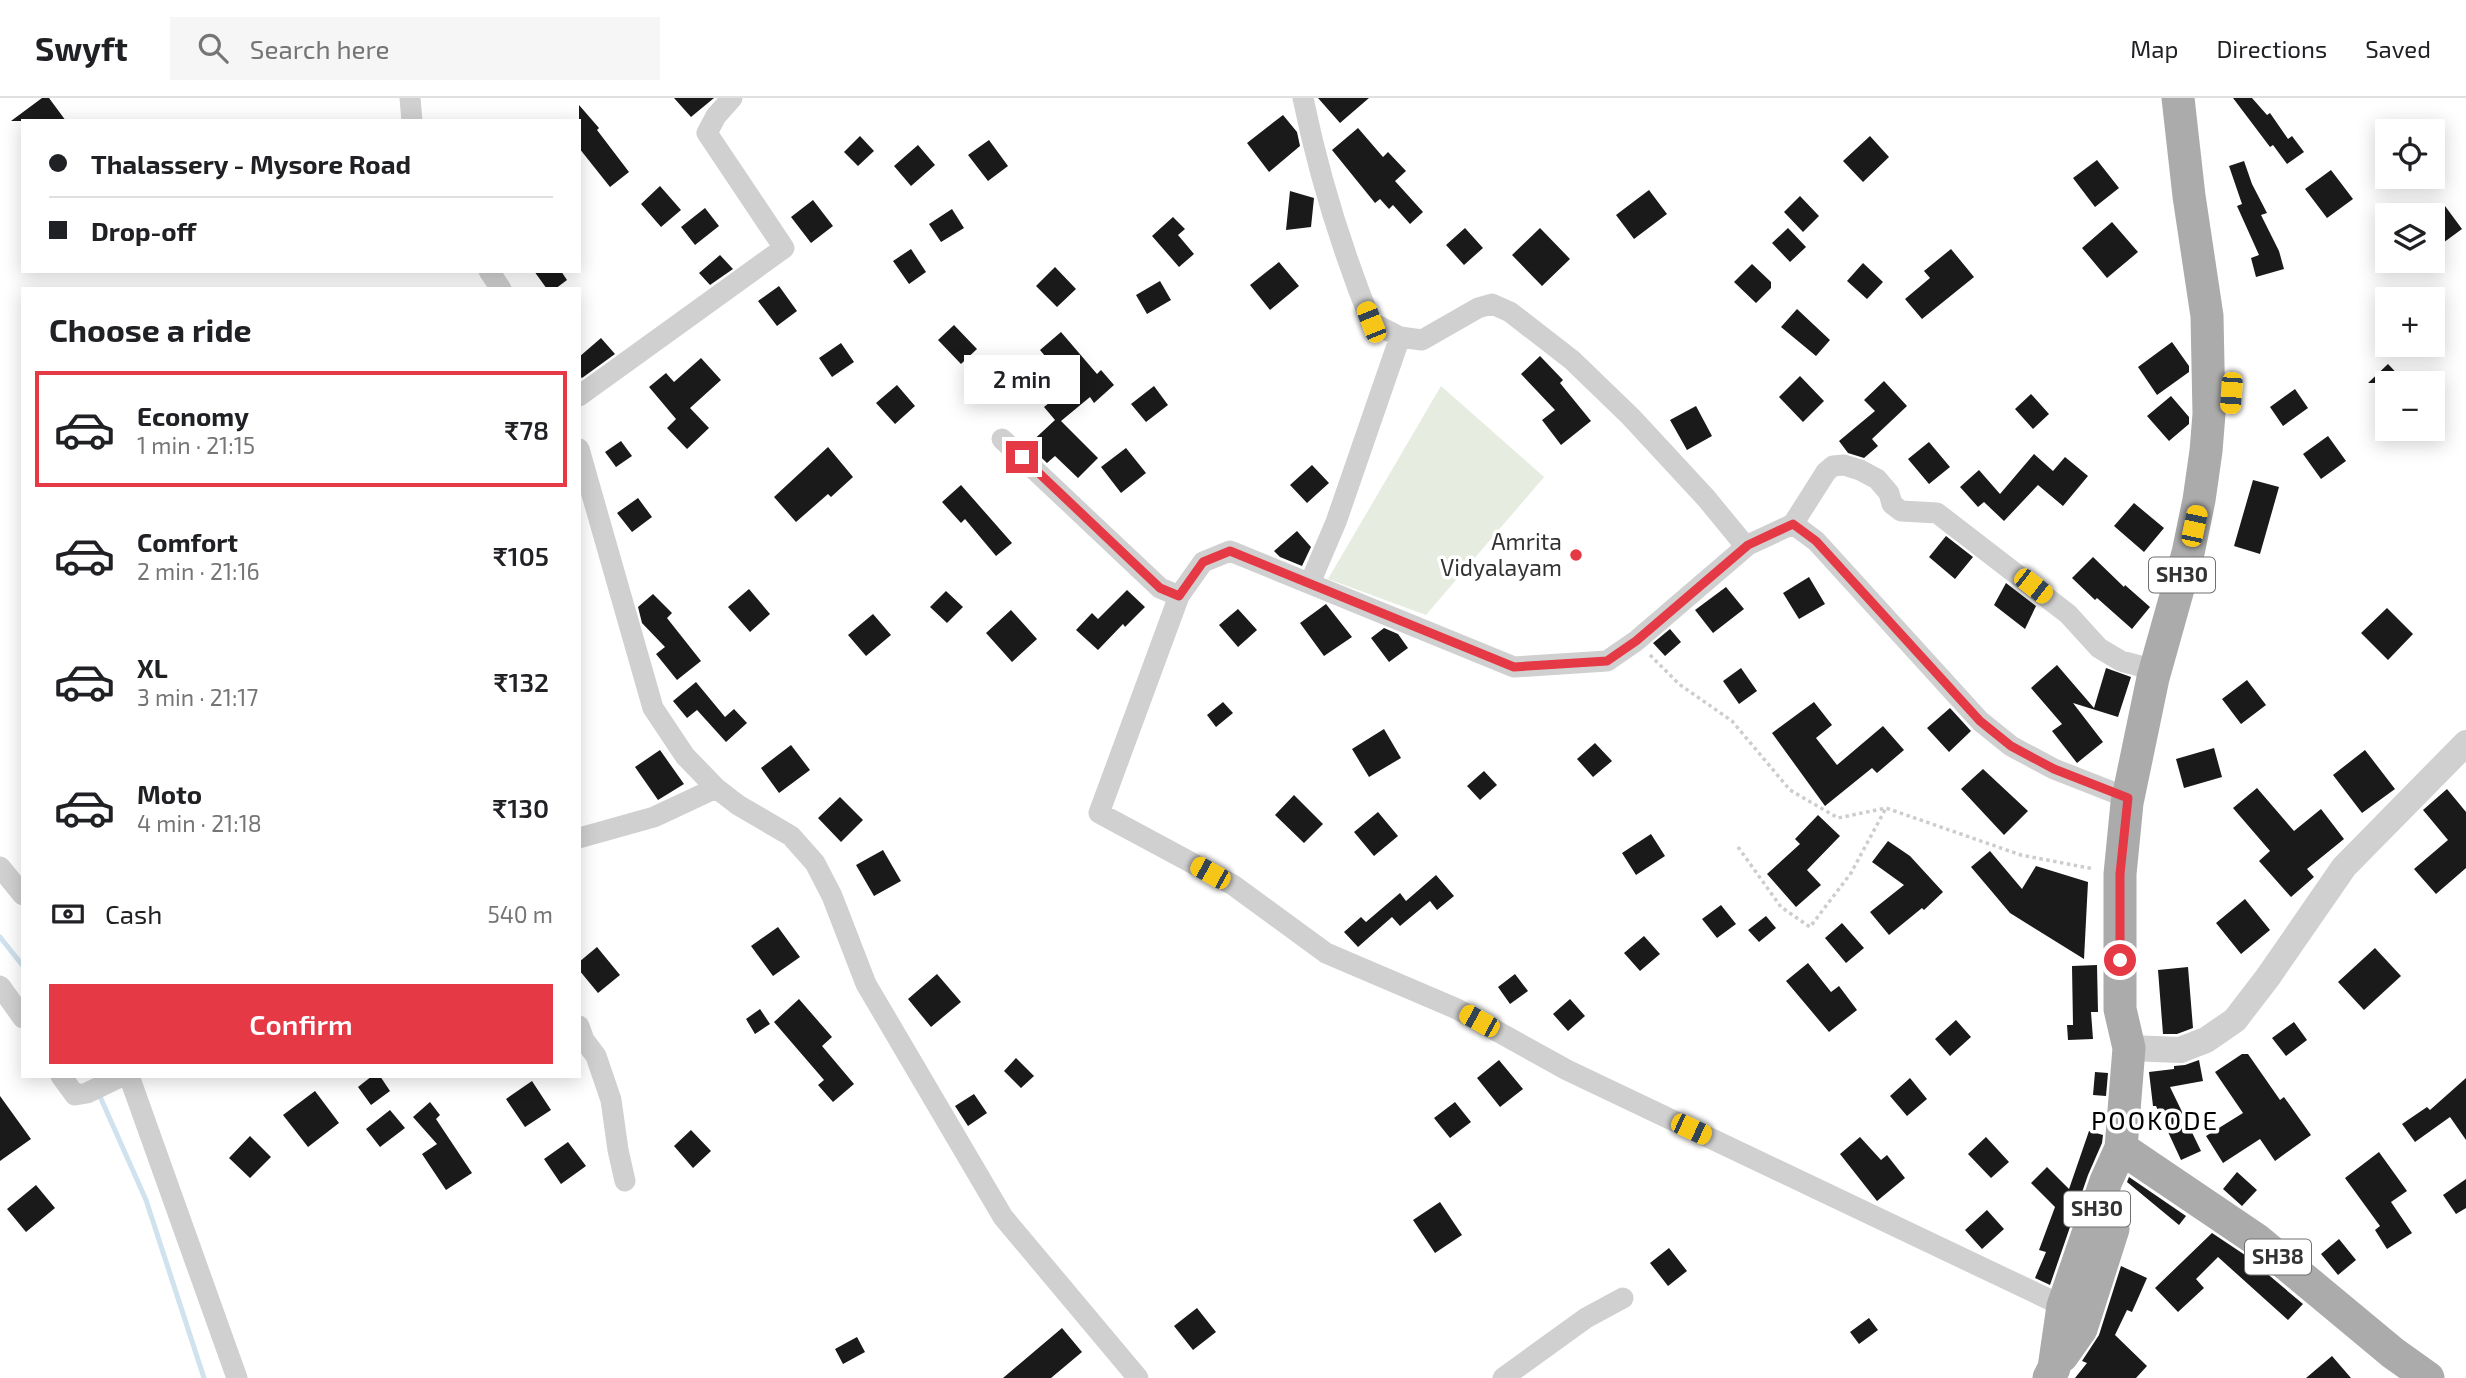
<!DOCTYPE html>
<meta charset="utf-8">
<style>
:root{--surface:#fff;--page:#f6f6f6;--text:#202124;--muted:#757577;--line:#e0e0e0;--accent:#e63946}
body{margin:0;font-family:"Exo 2",sans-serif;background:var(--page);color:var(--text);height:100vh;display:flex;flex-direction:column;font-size:26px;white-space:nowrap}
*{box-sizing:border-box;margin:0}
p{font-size:23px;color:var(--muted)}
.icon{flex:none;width:38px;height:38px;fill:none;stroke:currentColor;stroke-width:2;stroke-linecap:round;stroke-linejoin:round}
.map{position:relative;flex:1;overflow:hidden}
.drawer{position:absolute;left:21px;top:189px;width:560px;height:791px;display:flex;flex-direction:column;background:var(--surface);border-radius:0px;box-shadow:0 4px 18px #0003}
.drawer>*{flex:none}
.top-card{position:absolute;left:21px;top:21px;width:560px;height:154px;border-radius:0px;box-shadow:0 4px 18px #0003;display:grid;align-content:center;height:154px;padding:0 28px;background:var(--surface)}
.controls{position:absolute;left:2375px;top:21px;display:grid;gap:14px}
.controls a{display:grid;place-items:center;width:70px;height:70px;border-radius:0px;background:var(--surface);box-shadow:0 4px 18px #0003;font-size:35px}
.end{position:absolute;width:32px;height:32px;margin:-16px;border:9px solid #e63946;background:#fff;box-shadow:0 0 0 4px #fff}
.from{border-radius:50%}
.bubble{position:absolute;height:49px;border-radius:0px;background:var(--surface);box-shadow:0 4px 18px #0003;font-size:23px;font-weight:600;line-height:49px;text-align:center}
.car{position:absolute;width:21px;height:42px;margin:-21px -10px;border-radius:9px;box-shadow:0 0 5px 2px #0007;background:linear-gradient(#f5c518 24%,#345 0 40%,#f5c518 0 76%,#345 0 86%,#f5c518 0)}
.top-card b{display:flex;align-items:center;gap:24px;height:66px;font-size:26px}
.top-card b+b{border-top:2px solid var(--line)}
.top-card i{width:18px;height:18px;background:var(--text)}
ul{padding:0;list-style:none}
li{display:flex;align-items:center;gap:21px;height:116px;margin:0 14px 10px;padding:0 14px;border:4px solid transparent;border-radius:0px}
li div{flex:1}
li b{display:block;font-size:26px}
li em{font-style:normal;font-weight:600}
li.selected{border-color:var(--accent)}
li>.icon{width:63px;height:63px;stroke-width:1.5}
h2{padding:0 28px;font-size:32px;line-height:84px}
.pay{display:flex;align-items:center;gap:18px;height:77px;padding:0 28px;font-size:26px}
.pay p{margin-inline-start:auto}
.button{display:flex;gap:14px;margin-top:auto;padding:14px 28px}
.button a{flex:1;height:80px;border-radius:0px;background:var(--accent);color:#fff;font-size:28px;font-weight:600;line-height:80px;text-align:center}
header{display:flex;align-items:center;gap:42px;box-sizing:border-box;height:98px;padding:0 35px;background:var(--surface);border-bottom:2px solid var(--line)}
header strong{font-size:33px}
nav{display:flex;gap:38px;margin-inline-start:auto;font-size:24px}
.search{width:490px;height:63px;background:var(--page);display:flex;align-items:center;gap:18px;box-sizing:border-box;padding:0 24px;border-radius:0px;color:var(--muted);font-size:26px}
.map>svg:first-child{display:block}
</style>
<header>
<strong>Swyft</strong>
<div class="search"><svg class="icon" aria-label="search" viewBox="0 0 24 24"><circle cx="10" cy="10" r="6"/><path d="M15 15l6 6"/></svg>Search here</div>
<nav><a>Map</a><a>Directions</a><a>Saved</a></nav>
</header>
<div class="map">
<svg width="2466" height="1280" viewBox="0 0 2466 1280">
<rect width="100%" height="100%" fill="#fff"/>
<path fill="#e6ecdf" d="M1441,288l103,91 -118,138 -98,-36z"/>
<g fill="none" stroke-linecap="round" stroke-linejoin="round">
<path stroke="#cfe2ee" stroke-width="5" d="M0,839l23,29
M98,994l48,108 58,178"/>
</g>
<path fill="#1a1a1a" d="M42,0h7l17,23h-55z
M674,0h40l-23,19z
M1318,0h51l-29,25z
M2233,0h19l15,17 3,-2 18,26 4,-3 12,16 -17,12 -14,-19 -3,2z
M579,7l20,23 -2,2 32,42 -19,15 -31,-39z
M1283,17l14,17 3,14 -31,26 -22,-29z
M1358,30l25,29 5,-5 18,19 -11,10 28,31 -13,12 -17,-19 -4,4 -9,-10 -5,4 -43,-53z
M860,38l14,15 -16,15 -14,-14z
M1870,38l19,21 -26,25 -20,-21z
M989,42l19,26 -20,15 -20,-26z
M918,47l17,20 -24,21 -17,-20z
M2097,62l22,28 -24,19 -22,-29z
M2244,63l8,23 15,29 -6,2 18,36 5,18 -28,8 -5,-19 8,-3 -22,-49 5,-2 -13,-38z
M2331,72l22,29 -26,19 -22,-29z
M660,88l21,24 -20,17 -20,-23z
M1649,92l18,24 -33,25 -18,-24z
M1290,93l24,7 -3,29 -25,3z
M1800,98l19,20 -16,16 -19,-20z
M813,102l20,26 -22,17 -20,-26z
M2445,108l17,23 -30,22v-36z
M705,110l14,18 -24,19 -14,-18z
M952,111l12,19 -23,14 -12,-18z
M1173,119l12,12 -7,6 16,19 -15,13 -27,-31z
M2112,124l26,30 -31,26 -25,-30z
M1465,130l18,20 -19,17 -18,-20z
M1540,130l30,31 -28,27 -30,-31z
M1788,130l18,19 -16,15 -18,-19z
M911,151l15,23 -17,12 -16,-23z
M1951,151l23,28 -52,42 -17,-20 25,-21 -6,-7z
M720,157l13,14 -23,16 -11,-12z
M1279,164l20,24 -29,24 -20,-25z
M1863,165l20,19 -16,17 -20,-18z
M1752,166l19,18v6l-15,15 -22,-21z
M1055,169l21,22 -19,18 -21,-21z
M534,173h27l6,9 -12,9h-8z
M1160,183l11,19 -24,14 -11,-19z
M779,188l18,25 -20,15 -19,-25z
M1797,211l33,31 -14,16 -35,-29z
M954,227l23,24 -16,15 -23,-24z
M1061,234l36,42 4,-4 13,15 -20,18 -4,-6 -29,24 37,37 -20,20 -23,-22 -8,7 -19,-18 27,-25 -11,-13 26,-21 -30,-36z
M601,240l14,16 -33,24 -3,-3v-18z
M2172,244l17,24v6l-32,23 -19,-28z
M841,245l13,19 -22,15 -13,-19z
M1540,258l23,24 -3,3 31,38 -30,24 -19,-25 13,-10 -34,-36z
M701,260l20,22 -31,28 19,20 -22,21 -20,-21 9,-9 -27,-32 17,-14 8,9z
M2388,266l18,19h-38z
M1023,276l12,14 -14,11 -11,-14z
M1800,278l24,25 -21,21 -24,-25z
M1884,283l23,25 -35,33 6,7 -14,12 -16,-5 -9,-12 36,-30 -11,-11z
M897,287l18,21 -20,18 -19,-21z
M1154,288l14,19 -22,17 -15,-18z
M2295,291l13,19 -25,18 -13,-19z
M2031,296l18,20 -16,15 -18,-20z
M2171,298l18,21v7l-20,17 -22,-25z
M1696,308l16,30 -25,14 -17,-30z
M2328,338l18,25 -25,18 -18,-25z
M621,343l11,15 -16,11 -11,-15z
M1929,344l21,25 -21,17 -21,-25z
M828,349l25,30 -22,20 -3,-3 -32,28 -22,-25z
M1126,350l20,25 -25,20 -20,-26z
M2034,356l19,17 12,-14 23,19 -25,30 -25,-21 -34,36 -20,-19 -6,5 -18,-20 19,-17 21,24z
M1312,367l17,18 -22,20 -17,-18z
M2253,382l26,7 -19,67 -26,-8z
M961,387l51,58 -16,13 -31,-37 -4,4 -19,-21z
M638,400l14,19 -20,15 -15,-19z
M2134,405l30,25 -20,24 -30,-26z
M1297,433l14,16 -9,19 -22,-9 -6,-6z
M1946,438l27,21 -18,22 -26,-22z
M2093,459l31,30 1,-2 25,22 -18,22 -35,-31 -2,2 -23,-22z
M1809,479l16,27 -26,15 -16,-26z
M2006,485l30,23 -11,23 -31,-24z
M1726,489l18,22 -31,24 -18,-23z
M749,491l21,25 -20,18 -22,-25z
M1127,492l18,17 -20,20 -2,-3 -25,26 -22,-20 16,-17 6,6z
M946,493l17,16 -16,16 -17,-16z
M653,496l19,19 -5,5 34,43 -24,19 -21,-26 9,-7 -23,-24 -4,-16z
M1326,506l26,33 -28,19 -24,-33z
M2387,510l26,26 -25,26 -27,-27z
M1238,511l19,21 -19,17 -19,-22z
M1011,512l26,29 -25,23 -26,-29z
M873,516l18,21 -25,21 -18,-21z
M1384,530l14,6 10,14 -19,14 -18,-24z
M1670,531l11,13 -16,14 -12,-13z
M2057,567l37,43 12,-40 25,9 -13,40 -45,-14 30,39 -26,21 -25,-32 10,-7 -31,-36z
M1741,570l16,23 -18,13 -16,-23z
M2247,582l19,25 -25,19 -19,-25z
M696,584l29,35 9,-8 13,14 -21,19 -29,-32 -10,8 -14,-17z
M1223,604l10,11 -17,14 -9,-12z
M1814,604l18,23 -16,13 21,27 46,-39 21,24 -27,23 -5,-5 -47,38 -53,-73z
M1950,610l21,23 -22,21 -22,-24z
M1384,631l17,29 -32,19 -17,-28z
M1595,645l17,18 -19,16 -16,-18z
M791,647l19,25 -31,23 -18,-25z
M2214,650l8,29 -38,11 -8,-29z
M660,652l24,34 -26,16 -23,-33z
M2365,652l30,39 -33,24 -29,-38z
M1983,671l45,42 -24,24 -43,-46z
M1484,673l13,14 -17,15 -13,-14z
M2257,690l37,43 27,-22 23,30 -37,30 7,8 -23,20 -32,-36 11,-10 -37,-43z
M2447,691l19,23v56l-30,26 -22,-25 34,-29 -25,-30z
M1294,697l29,29 -19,19 -29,-28z
M840,699l23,23 -22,22 -23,-24z
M1378,714l20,24 -24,20 -20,-24z
M1818,717l22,21 -33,34 14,15 -25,22 -29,-33 33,-30 -5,-5z
M1651,736l14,22 -29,19 -14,-22z
M1888,743l22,15 33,36 -19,18 -2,-2 -33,27 -19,-23 34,-27 -32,-23z
M883,752l18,31 -27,15 -18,-31z
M1990,753l32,38 14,-23 52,16 -4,77 -74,-46 -39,-46z
M1436,777l18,21 -17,14 -7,-9 -30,25 -8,-9 -34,30 -14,-15 17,-15 5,5 34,-29 6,8z
M2245,801l25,31 -29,24 -25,-31z
M1721,807l15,19 -19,14 -15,-19z
M1766,818l10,12 -17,14 -11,-12z
M1842,825l22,25 -18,15 -21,-25z
M778,829l22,30 -27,19 -22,-30z
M1644,838l16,18 -20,17 -16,-18z
M597,849l23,28 -22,18 -19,-23v-8z
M2375,850l26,28 -37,34 -26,-28z
M1808,865l23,29 8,-6 18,24 -28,22 -43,-51z
M2097,867l1,47h-7l2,27 -25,1 -1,-15h6l-1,-59z
M2188,869l5,61 -16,6h-14l-5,-64z
M937,876l24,28 -30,25 -23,-28z
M1515,876l13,17 -18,13 -12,-17z
M799,901l33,38 -10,9 32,38 -21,18 -15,-17 6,-5 -50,-58z
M1570,901l15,17 -17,15 -15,-17z
M760,911l10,15 -15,10 -9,-15z
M1956,922l15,17 -21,19 -15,-17z
M2294,924l13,18 -21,16 -14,-18z
M2242,956h6l32,46 4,-3 27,38 -36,26 -15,-22 -37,24 -17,-27 37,-23 -28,-41z
M1016,960l18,18 -13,12 -17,-17z
M1499,962l24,29 -23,18 -23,-29z
M2199,962l4,21 -33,6 31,64 -20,9 -25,-54h-3l-4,-34 25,-3v-3l11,-1z
M2095,974l13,1 -2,23 -13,-1z
M372,978h8l10,15 -19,14 -13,-18z
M1910,980l17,21 -20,17 -17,-20z
M2466,980v62l-16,-23 -35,25 -13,-18 25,-17 3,3z
M532,983l19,29 -26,17 -19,-28z
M315,993l24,32 -31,24 -25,-32z
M974,996l13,19 -19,13 -13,-20z
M0,998l31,43 -31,22z
M430,1004l10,13 -4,4 36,54 -26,17 -24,-36 15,-10 -24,-27z
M1455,1004l16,20 -21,16 -16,-20z
M390,1012l15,18 -25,19 -14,-18z
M691,1032l20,21 -18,17 -19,-22z
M2089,1033l14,4 -1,8 -14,32 -38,110 -15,-7 11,-26 -7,-2 16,-43 -24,-24 16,-16 22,22z
M250,1038l21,21 -21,21 -21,-20z
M1860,1039l21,23 6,-5 18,23 -28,23 -37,-47z
M1986,1039l23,25 -18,16 -23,-24z
M568,1044l18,24 -25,18 -17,-25z
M2379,1054l28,39 -16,11 21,31 -25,16 -12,-19 5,-4 -35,-48z
M2237,1074l20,18 -15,16 -19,-17z
M2129,1079l57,39 -7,9 -52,-43z
M2466,1081v29l-10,6 -13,-19z
M36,1087l19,23 -29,24 -19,-23z
M1440,1104l22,33 -27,18 -22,-33z
M1987,1112l17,19 -22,20 -17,-19z
M2212,1135l33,22 58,49 -15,16 -70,-63 -22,22 8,9 -26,24 -23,-24z
M2339,1141l17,21 -18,15 -17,-21z
M1669,1150l18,23 -19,15 -18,-23z
M2121,1168l26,12 -15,34 -5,-2 -12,25 32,31 -11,12h-61l12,-15 -5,-2 17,-26z
M1197,1210l19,24 -23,18 -19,-24z
M1869,1220l9,12 -19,14 -9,-12z
M1062,1230l20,24 -31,26h-48z
M857,1239l8,15 -22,12 -8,-15z
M2332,1258l19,22h-45z"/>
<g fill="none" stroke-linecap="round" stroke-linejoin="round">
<path stroke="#cdcdcd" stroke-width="3.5" stroke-dasharray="3.5 3.5" stroke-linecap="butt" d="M1650,557l29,29 53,37 58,69 48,28 48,-10 135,47 73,14
M1738,749l43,60 29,20 41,-54 35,-65"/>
<path stroke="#d0d0d0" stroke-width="21" d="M410,0l2,23
M1303,0c16,79 38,149 68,224l29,15 22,3 56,-32 14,-4 18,8 62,48 59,57 75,81 37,45 5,2 45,-21 23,17 164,180 31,25 43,23 74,29
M489,173l12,18
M579,298l205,-148 -77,-115 9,-17 16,-18
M1002,341l158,149 19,8
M579,351l74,259 32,48 31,32 22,17 53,31 24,27 17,33 34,88 137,233 135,161
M1793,426l33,-52 7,-6 11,-1 16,5 17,9 12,14 3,11 9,7 36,2 131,101 31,34 22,13 34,9
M1748,447l-112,96 -29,20 -93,6 -284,-116 -27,11 -24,34 -80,217 134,72 93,68 131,56 110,61 496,236
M1310,485l26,-61 64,-185
M579,740l75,-21 62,-29
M0,769l23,28
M0,888l23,32
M579,928l5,14 12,16 15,44 7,50 7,31
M61,978l14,19 12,-2 35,-17
M129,978l108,302
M1503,1280l83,-60 37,-20"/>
<path stroke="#d0d0d0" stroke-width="26" d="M2129,950l51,2 26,-10 29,-20 33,-43 76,-110 122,-124"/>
<path stroke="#ababab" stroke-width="33" d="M2121,1050l136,92 136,113 35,25
M2062,1258l19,-27 32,-100
M2049,1280l5,-10 9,-62 43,-125 15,-33 8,-100 -9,-39v-135l7,-71 26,-125 35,-125 11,-53 7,-49 3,-37 -2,-98 -18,-120 -11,-98"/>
</g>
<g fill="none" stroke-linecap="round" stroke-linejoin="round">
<path stroke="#e63946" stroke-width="9" d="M1022,359l138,131 19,8 24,-34 27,-11 284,116 93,-6 29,-20 112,-96 45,-21 23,17 164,180 31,25 43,23 74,29 -8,76v86"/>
</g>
<circle fill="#e63946" stroke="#fff" stroke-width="2.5" cx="1576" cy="457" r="7"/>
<g text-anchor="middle" stroke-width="7" stroke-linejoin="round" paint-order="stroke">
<g fill="#fff" stroke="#707070" stroke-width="2">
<rect x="2149" y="459.5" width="66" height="35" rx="5"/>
<rect x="2064" y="1093.5" width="66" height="35" rx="5"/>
<rect x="2245" y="1141.5" width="66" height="35" rx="5"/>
</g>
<g font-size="21" font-weight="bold" fill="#333">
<text x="2182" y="484">SH30</text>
<text x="2097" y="1118">SH30</text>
<text x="2278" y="1166">SH38</text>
</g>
<g font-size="23" fill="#333" stroke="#fff" text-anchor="end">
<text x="1562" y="452">Amrita<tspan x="1562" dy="26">Vidyalayam</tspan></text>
</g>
<g font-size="26" letter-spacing="2" fill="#000" stroke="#fff">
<text x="2155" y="1032">POOKODE</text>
</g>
</g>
</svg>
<div class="controls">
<a><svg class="icon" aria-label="locate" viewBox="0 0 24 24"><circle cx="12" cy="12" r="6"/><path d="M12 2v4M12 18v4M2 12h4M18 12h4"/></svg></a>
<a><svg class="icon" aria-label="layers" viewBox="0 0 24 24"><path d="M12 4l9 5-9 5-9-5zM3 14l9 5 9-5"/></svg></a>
<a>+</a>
<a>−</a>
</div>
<i class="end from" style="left:2120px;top:862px"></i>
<i class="end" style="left:1022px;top:359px"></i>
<div class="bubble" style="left:964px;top:257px;width:116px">2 min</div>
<i class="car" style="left:1371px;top:224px;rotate:338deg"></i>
<i class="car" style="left:2231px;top:295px;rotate:184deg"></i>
<i class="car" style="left:2194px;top:428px;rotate:12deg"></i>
<i class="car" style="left:2033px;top:488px;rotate:128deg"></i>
<i class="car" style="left:1210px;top:775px;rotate:299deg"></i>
<i class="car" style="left:1479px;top:923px;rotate:299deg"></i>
<i class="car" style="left:1691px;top:1031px;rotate:115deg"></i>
<div class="top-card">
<b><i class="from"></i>Thalassery - Mysore Road</b>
<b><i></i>Drop-off</b>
</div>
<section class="drawer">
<h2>Choose a ride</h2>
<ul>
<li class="selected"><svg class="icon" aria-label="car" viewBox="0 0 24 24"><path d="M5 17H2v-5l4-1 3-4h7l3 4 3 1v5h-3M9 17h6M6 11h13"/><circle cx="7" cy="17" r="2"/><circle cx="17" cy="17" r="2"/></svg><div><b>Economy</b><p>1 min · 21:15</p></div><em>₹78</em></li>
<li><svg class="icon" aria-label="car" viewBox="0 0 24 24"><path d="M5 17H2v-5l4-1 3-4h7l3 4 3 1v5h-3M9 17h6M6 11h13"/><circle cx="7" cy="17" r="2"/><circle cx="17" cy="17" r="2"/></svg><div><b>Comfort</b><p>2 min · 21:16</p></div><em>₹105</em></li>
<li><svg class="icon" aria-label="car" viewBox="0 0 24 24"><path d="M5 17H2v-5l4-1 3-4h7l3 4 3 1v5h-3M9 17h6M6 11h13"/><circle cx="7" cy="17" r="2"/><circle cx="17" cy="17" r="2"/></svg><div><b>XL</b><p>3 min · 21:17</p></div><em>₹132</em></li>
<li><svg class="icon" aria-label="car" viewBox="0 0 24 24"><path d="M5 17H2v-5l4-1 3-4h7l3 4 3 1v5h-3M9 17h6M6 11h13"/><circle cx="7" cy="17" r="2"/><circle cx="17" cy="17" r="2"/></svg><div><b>Moto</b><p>4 min · 21:18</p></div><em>₹130</em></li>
</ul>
<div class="pay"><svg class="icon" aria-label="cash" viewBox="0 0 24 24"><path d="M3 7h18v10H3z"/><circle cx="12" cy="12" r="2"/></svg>Cash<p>540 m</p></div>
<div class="button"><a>Confirm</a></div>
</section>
</div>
